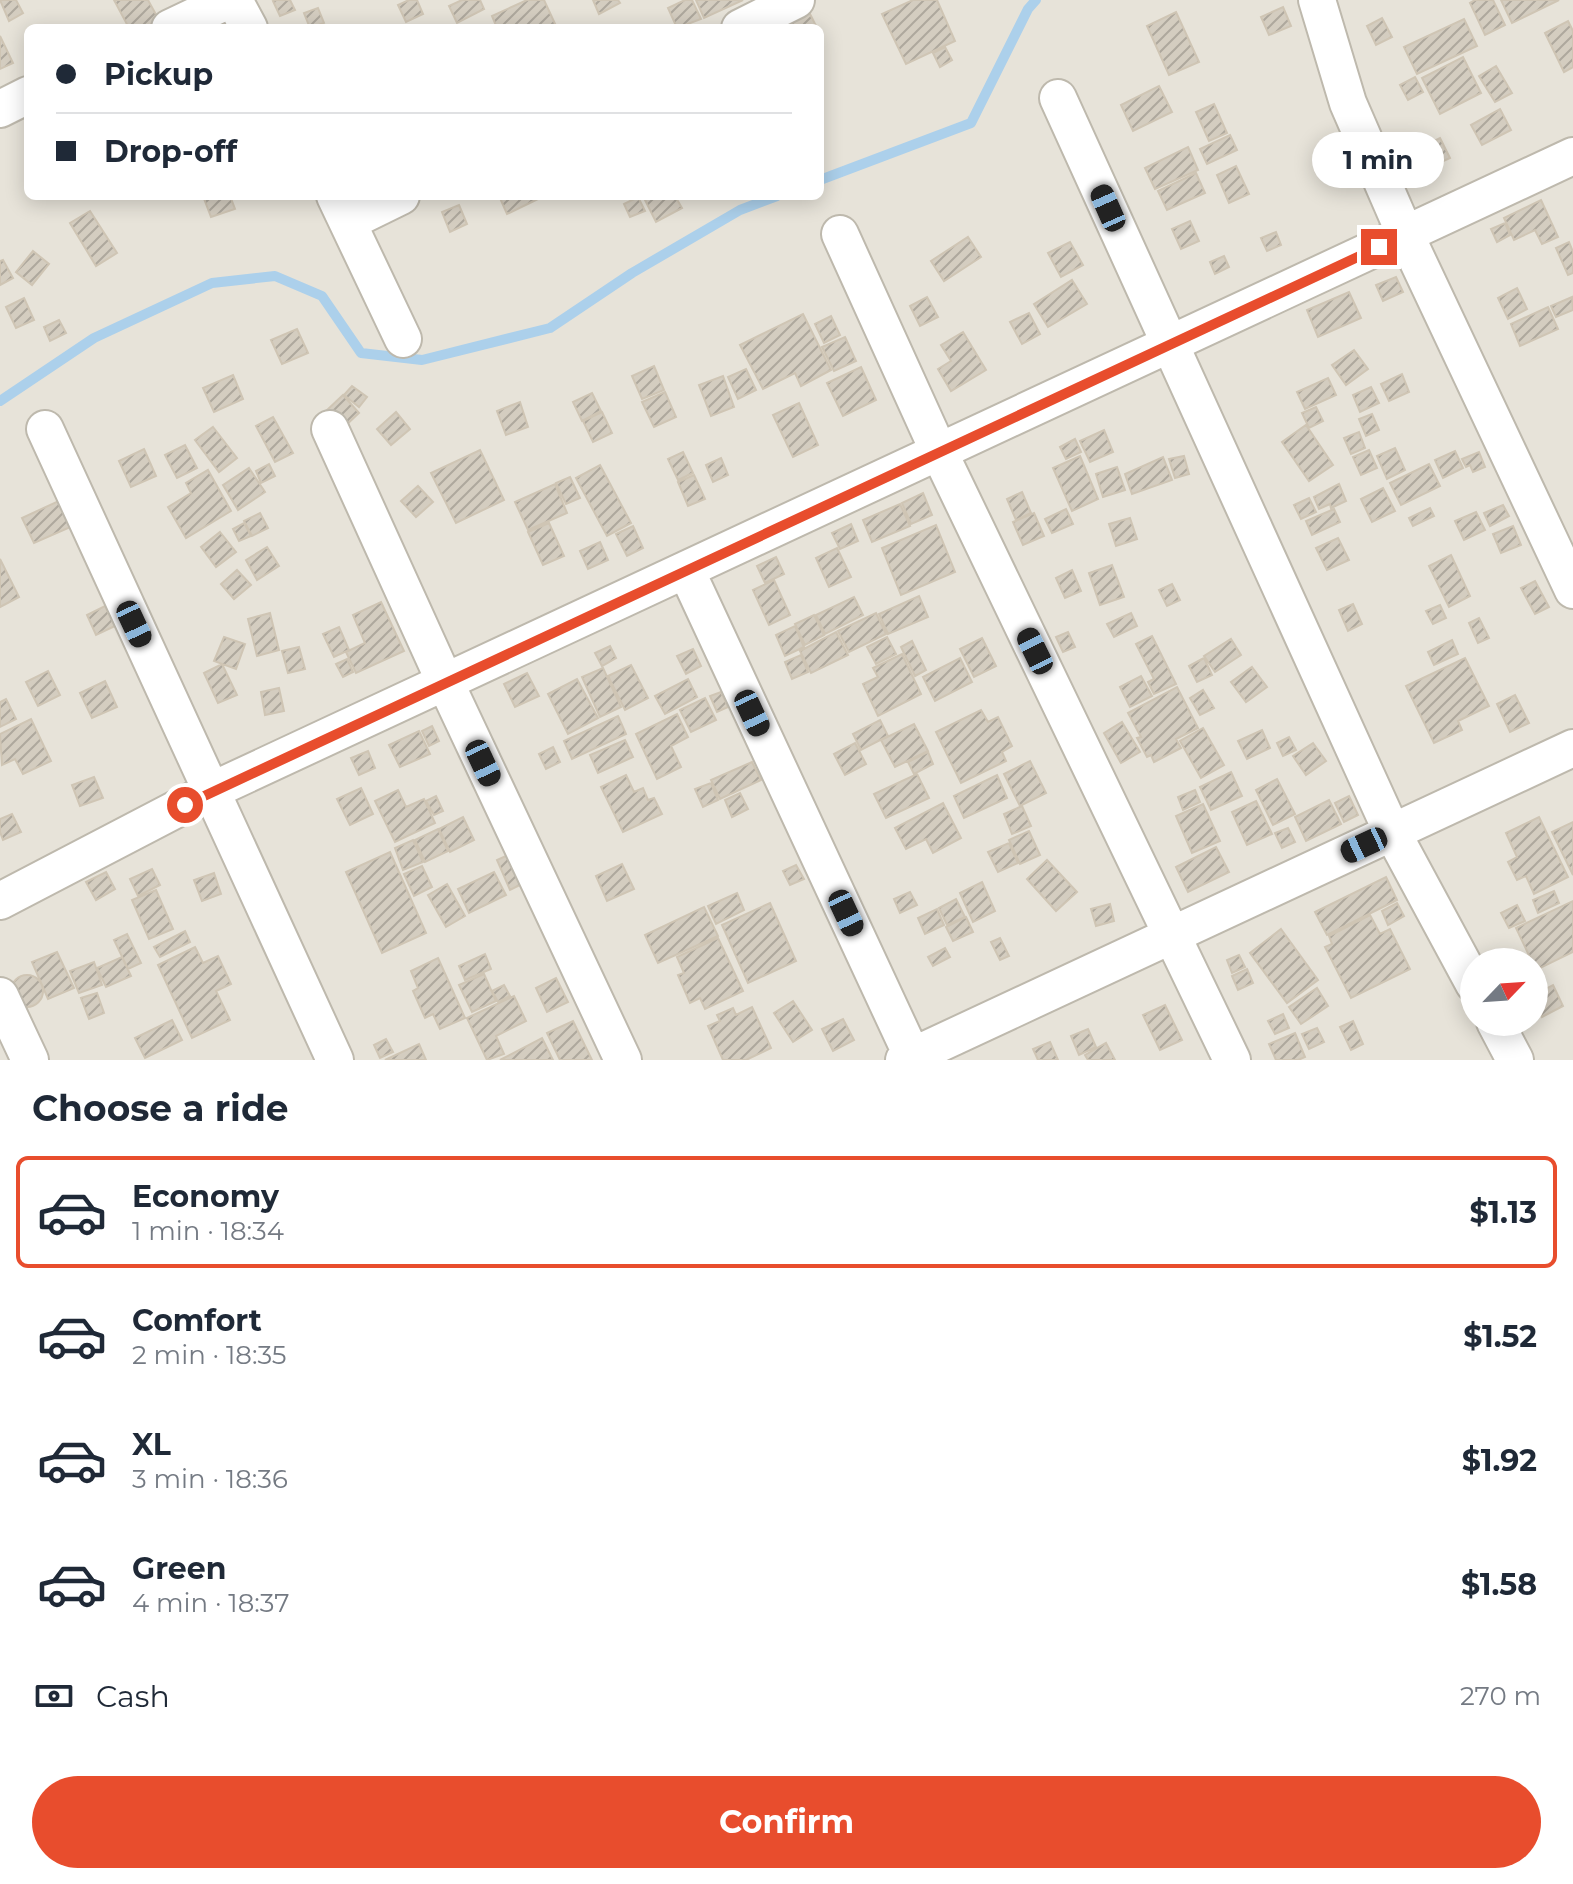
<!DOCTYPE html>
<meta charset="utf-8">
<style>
:root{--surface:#fff;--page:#f6f6f7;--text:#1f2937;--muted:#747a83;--line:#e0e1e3;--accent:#e84d2d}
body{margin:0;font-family:Montserrat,sans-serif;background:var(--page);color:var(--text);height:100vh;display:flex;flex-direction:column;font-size:30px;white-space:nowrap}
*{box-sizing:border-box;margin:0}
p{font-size:26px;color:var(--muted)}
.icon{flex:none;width:44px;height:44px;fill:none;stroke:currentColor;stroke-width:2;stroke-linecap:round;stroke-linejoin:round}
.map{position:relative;height:1060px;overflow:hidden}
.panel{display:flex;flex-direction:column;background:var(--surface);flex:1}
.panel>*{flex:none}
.top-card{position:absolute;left:24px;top:24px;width:800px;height:176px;border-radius:12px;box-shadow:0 4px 20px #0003;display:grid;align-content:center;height:176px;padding:0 32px;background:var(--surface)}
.needle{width:52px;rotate:65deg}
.fabs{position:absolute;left:1460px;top:948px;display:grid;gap:16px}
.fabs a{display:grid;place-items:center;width:88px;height:88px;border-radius:50%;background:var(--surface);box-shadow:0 4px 20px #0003;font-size:40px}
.end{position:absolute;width:36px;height:36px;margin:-18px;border:10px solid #e84d2d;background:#fff;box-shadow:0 0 0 4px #fff}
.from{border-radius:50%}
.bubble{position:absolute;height:56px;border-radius:28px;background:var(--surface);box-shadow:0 4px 20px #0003;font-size:26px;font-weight:700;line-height:56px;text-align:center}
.car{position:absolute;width:24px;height:48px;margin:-24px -12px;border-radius:10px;box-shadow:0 0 6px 2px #0007;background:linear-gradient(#222 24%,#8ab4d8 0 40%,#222 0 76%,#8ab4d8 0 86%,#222 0)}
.top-card b{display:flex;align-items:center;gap:28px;height:76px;font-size:30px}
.top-card b+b{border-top:2px solid var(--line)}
.top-card i{width:20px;height:20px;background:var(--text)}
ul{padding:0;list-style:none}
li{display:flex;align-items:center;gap:24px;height:112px;margin:0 16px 12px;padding:0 16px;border:4px solid transparent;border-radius:12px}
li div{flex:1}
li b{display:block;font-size:30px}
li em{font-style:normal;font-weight:700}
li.on{border-color:var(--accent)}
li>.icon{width:72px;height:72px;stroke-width:1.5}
h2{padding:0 32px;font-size:36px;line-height:96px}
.pay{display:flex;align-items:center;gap:20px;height:88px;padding:0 32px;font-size:30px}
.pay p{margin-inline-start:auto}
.button{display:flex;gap:16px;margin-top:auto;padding:16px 32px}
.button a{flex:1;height:92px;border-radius:48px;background:var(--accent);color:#fff;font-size:32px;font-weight:700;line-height:92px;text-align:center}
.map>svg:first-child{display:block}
</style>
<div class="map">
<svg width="1573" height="1060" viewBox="0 0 1573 1060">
<defs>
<pattern id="building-hatch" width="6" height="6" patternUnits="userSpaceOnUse" patternTransform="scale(2)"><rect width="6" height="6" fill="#d4cdc0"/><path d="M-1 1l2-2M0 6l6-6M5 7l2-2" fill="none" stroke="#aea89d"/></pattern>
</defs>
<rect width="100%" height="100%" fill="#f4f1ea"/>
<path fill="#e7e3d9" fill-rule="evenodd" d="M0,0h1573v1060h-1573zM28,28h792v168h-792zM1474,962h60v60h-60z"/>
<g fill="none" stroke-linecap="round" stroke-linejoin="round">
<path stroke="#acd0eb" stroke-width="10" d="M820,180l151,-57 57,-114 8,-9
M0,401l94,-63 118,-55 63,-7 47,20 39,57 61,7 128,-32 82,-55 108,-63 37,-14"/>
</g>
<path fill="url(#building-hatch)" stroke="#cfc5b4" stroke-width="2" d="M0,0h16l7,13 -14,8z
M114,0h34l11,20 -14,8h-16z
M276,0h14l5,10 -15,6 -7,-15z
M409,0h8l6,14 -17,8 -8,-17z
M462,0h18l4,9 -27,14 -8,-17z
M527,0h17l13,28h-60l-5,-12z
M593,0h25l2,3 -21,11z
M685,0h7l9,19 -24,9 -9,-20z
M696,0h47l-39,18z
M913,0h24l18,41 -49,23 -24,-50z
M1475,0h18l12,25 -20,10 -15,-32z
M1501,0h58l-47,23z
M805,4l11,22 -24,2 -7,-15z
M1283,7l8,19 -22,9 -8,-18z
M318,8l6,15 -14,5 -6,-15z
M1176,12l23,50 -30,13 -22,-49z
M1382,18l10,19 -16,8 -9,-19z
M1464,19l13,27 -60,28 -13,-27z
M1568,21l5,10v36l-9,5 -19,-39z
M0,36l13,27 -13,6z
M945,47l7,13 -12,7 -7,-14z
M1463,57l18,36 -41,21 -18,-36z
M1496,66l16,27 -17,9 -16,-26z
M1415,77l8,15 -15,8 -8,-15z
M1159,86l13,26 -39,19 -12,-26z
M1214,104l13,29 -18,8 -13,-29z
M1500,109l11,21 -29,15 -11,-20z
M1230,135l7,15 -30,14 -7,-15z
M1440,138l10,20 -15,7 -9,-20z
M1188,147l10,23 -43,19 -10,-21z
M1236,166l13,28 -20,9 -12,-28z
M1196,173l9,20 -38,17 -9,-19z
M203,196h27l5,13 -24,8z
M499,196h43v1l-35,17z
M643,196h32l7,12 -26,14z
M638,197l7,14 -15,6 -6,-13z
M1541,200l17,37 -16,7 -7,-14 -21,10 -10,-22z
M459,205l8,19 -17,8 -8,-20z
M90,211l27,42 -21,13 -26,-43z
M1190,221l9,20 -18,8 -9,-20z
M1505,223l5,12 -13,7 -6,-13z
M1276,232l5,13 -14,6 -6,-13z
M968,237l13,20 -37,24 -13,-20z
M1070,242l13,23 -22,12 -13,-24z
M1569,242l4,10v21l-5,2 -12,-27z
M33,251l16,13 -17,21 -16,-13z
M1224,256l5,11 -14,7 -5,-12z
M3,260l10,18 -13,7v-24z
M1396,277l7,15 -20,9 -7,-16z
M1072,280l15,24 -39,23 -14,-23z
M1517,288l10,21 -19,10 -10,-21z
M1349,292l12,26 -43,19 -11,-27z
M927,297l11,20 -18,9 -10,-20z
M1572,297l1,13 -17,7 -5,-11z
M24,298l10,22 -18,8 -10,-21z
M1548,307l10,22 -38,17 -9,-22z
M1029,313l11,21 -18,10 -12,-22z
M803,314l28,56 -30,16 -6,-13 -32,16 -23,-44z
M831,316l9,19 -16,8 -9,-19z
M59,320l7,13 -16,8 -6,-14z
M297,329l11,24 -26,11 -11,-24z
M963,332l23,38 -35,21 -13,-22 13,-8 -10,-16z
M845,337l11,24 -22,10 -12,-24z
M1354,350l14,19 -22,16 -14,-20z
M654,366l10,24 -22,9 -10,-23z
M861,367l15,33 -33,16 -16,-33z
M746,369l10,21 -18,9 -10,-22z
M1402,374l7,18 -20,9 -8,-17z
M233,375l10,24 -29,13 -11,-24z
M723,376l11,31 -23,9 -12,-31z
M1328,378l8,17 -31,14 -8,-17z
M352,386l15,11 -8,10 -15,-12z
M1371,387l8,16 -19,9 -7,-17z
M665,392l11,25 -22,10 -12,-25z
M592,393l9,18 -19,10 -9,-19z
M343,395l16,18 -16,15 -16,-18z
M520,402l8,25 -22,8 -9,-24z
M799,403l19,42 -25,12 -20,-42z
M1316,407l7,14 -14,7 -7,-15z
M396,412l14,17 -19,16 -14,-16z
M602,412l10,21 -19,9 -10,-21z
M1372,414l7,16 -13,6 -7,-17z
M273,417l20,36 -18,9 -19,-36z
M1306,425l27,40 -24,16 -27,-39z
M213,427l24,31 -18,14 -24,-32z
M1104,430l9,22 -23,10 -10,-21z
M1359,432l6,16 -14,6 -7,-16z
M1075,439l6,13 -15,7 -6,-12z
M185,445l12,23 -20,10 -12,-23z
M1395,448l10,22 -18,9 -10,-23z
M144,449l12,27 -25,11 -12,-26z
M480,450l24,50 -48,23 -25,-50z
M1369,450l8,18 -16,7 -8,-18z
M1455,451l8,17 -20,10 -8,-18z
M683,452l10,21 -15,7 -10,-21z
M1479,452l6,15 -12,5 -3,-7 -4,2 -4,-8z
M1080,456l18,43 -26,12 -19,-43z
M1184,456l5,18 -14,4 -6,-19z
M1163,457l9,23 -40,14 -7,-20z
M721,458l7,17 -15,7 -7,-17z
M269,464l6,12 -14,7 -5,-12z
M1429,464l11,22 -39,19 -11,-22z
M600,465l31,58 -24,13 -31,-58z
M1117,467l8,23 -22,7 -7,-23z
M249,468l16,24 -27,18 -15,-25z
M208,470l23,41 -45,27 -18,-31 23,-14 -5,-10z
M694,475l11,24 -17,7 -10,-24z
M570,477l10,21 -14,6 -10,-21z
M555,484l12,29 -39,17 -13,-28z
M1339,484l7,17 -15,7 -1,-4 -11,5 -5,-12z
M418,486l15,16 -17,15 -15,-16z
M1383,488l12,23 -23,11 -11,-23z
M1022,492l9,21 -15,7 -9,-21z
M923,493l9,22 -21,9 -9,-21z
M1309,498l7,14 -15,7 -7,-14z
M63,499l12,26 -41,18 -12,-25z
M900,504l10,22 -38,16 -9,-22z
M1503,505l6,11 -19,10 -6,-13z
M1430,508l4,8 -21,10 -4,-8z
M1066,509l7,15 -21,9 -7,-14z
M1334,509l6,13 -28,13 -6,-14z
M1476,512l9,18 -21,10 -9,-19z
M260,513l8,15 -16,8 -8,-15z
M1034,513l10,23 -21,9 -10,-23z
M1130,518l7,21 -21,7 -7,-22z
M244,523l7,13 -12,5 -6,-12z
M549,523l15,33 -21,9 -15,-33z
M851,524l7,17 -18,8 -8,-16z
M936,525l19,47 -54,23 -19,-47z
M633,526l10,22 -16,8 -11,-22z
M1513,526l8,19 -20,8 -8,-19z
M220,532l16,20 -20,15 -15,-20z
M1338,538l11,22 -22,10 -11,-22z
M600,542l8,18 -20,9 -8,-18z
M267,547l12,19 -22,14 -11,-20z
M837,548l14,29 -22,10 -13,-29z
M1451,555l19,41 -21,11 -20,-41z
M776,557l8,17 -19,9 -8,-17z
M0,559l19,38 -19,10z
M1112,565l12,32 -24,8 -11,-32z
M237,570l14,15 -17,14 -13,-15z
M1072,570l9,21 -16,7 -9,-20z
M774,580l16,35 -21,10 -16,-35z
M1535,581l14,26 -14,7 -14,-26z
M1172,584l8,16 -13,6 -8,-16z
M919,596l9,21 -40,17 -9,-20z
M854,597l9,18 -38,19 -9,-19z
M381,602l23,49 -48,22 -10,-21 19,-9 -12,-28z
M1353,604l9,20 -14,7 -9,-21z
M1440,605l6,13 -13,6 -7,-13z
M105,606l10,20 -19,9 -9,-20z
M270,613l9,37 -22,6 -9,-37z
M876,613l10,21 -37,18 -11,-21z
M1131,613l6,13 -23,11 -7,-13z
M814,615l10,20 -19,10 -10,-21z
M1479,618l10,20 -11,5 -9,-20z
M795,626l9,21 -19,9 -9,-21z
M339,627l10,23 -15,7 -11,-23z
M836,632l12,23 -37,18 -11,-22z
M1068,632l7,15 -12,5 -7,-15z
M1152,636l24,48 -22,10 -6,-12 6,-3 -18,-35z
M224,637l21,7 -9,25 -22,-8z
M887,637l9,17 -20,10 -9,-17z
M982,638l14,28 -22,11 -14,-28z
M1231,639l10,16 -26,17 -11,-16z
M1452,640l6,14 -24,11 -6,-13z
M912,641l14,29 -11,6 -14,-29z
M610,646l6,12 -14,8 -7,-13z
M299,647l6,22 -17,4 -6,-22z
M693,649l8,17 -15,8 -9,-18z
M902,654l19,40 -43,22 -15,-32 15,-7 -5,-9z
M801,655l7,17 -16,7 -7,-17z
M960,658l12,24 -37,19 -12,-24z
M1204,658l8,17 -15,7 -8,-16z
M1465,658l24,48 -31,15 4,9 -28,13 -28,-57z
M347,659l6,13 -10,5 -7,-13z
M222,664l15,31 -19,8 -14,-30z
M631,665l17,33 -23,12 -17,-34z
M1252,667l15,20 -21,15 -15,-20z
M603,668l18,39 -21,10 -18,-40z
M48,671l12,24 -22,11 -12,-24z
M527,673l12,23 -24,11 -11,-23z
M1141,676l11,20 -22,11 -10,-20z
M577,679l21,39 -30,16 -20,-40z
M688,679l9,18 -32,17 -10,-18z
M105,681l12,26 -25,11 -12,-25z
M1177,687l21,41 -22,11 5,9 -27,14 -3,-7 -4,2 -10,-19 4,-1 -13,-24z
M279,688l5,23 -19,4 -4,-23z
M1203,690l11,18 -14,7 -10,-17z
M721,692l7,15 -11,5 -7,-16z
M1515,695l14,28 -19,9 -13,-28z
M705,698l11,22 -25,12 -11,-22z
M6,699l10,20 -16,8v-25z
M981,710l7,12 10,-5 14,29 -10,6 4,9 -45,22 -25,-51z
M677,714l11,23 -17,9 10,21 -24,12 -21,-45z
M618,716l8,18 -54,25 -8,-18z
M31,719l20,42 -28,13 -8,-15 -13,6 -2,-31z
M880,720l8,16 -27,14 -8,-16z
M1122,722l18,30 -19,11 -17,-30z
M914,724l14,27 -33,16 -14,-27z
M432,726l7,15 -10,5 -7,-15z
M1203,728l21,37 -23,13 -21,-37z
M1262,730l8,18 -23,11 -9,-18z
M419,731l11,23 -30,13 -11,-22z
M1289,737l7,13 -13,6 -6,-13z
M625,740l8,17 -35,16 -8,-18z
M855,743l11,21 -21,11 -11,-21z
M1313,743l13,18 -20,14 -13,-19z
M553,747l7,15 -14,7 -7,-15z
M368,751l7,17 -16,7 -8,-17z
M928,752l5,12 -19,10 -6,-12z
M1030,761l16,32 -26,13 -16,-32z
M752,762l9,18 -41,19 -9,-19z
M1231,772l11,24 -31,14 -11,-23z
M917,774l12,24 -43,20 -12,-24z
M626,775l8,17 9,-4 5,12 6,-2 8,16 -39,18 -22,-45z
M997,775l10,23 -43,20 -10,-22z
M94,777l9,21 -23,8 -8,-21z
M1277,779l18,35 -22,11 -17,-35z
M711,783l7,17 -15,7 -8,-18z
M361,788l12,26 -23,11 -13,-26z
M398,790l8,17 18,-8 11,24 -40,19 -20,-41z
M1195,790l5,12 -17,8 -5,-13z
M740,793l8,16 -16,8 -7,-17z
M436,796l7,15 -9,4 -8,-14z
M1349,796l9,19 -14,7 -9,-19z
M1329,800l12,24 -35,17 -11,-24z
M1256,801l16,33 -25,11 -15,-33z
M943,803l18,35 -28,15 -7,-14 -20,10 -11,-21z
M1203,804l17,37 -28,12 -16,-37z
M1022,806l9,20 -19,8 -8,-20z
M12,814l9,18 -18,8 -3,-8v-13z
M463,817l11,23 -24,12 -11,-23z
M1539,817l29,60 -34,17 -8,-18 -9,4 -9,-18 9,-5 -11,-24z
M1573,822v53l-21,-43z
M1288,828l7,14 -13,6 -7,-15z
M438,829l10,22 -23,11 -10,-22z
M1029,831l11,24 -20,9 -11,-24z
M413,840l10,22 -20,8 -8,-22z
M1009,843l9,20 -20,9 -10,-20z
M1216,847l13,25 -41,20 -12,-25z
M390,852l36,81 -44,20 -36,-81z
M508,855l14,29 -12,6 -13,-30z
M1047,860l30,32 -21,19 -29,-32z
M622,864l12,25 -27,12 -11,-25z
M796,865l8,14 -14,6 -7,-14z
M422,866l10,21 -18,9 -10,-22z
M152,869l8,16 -22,11 -8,-17z
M106,872l9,17 -19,11 -10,-18z
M494,872l12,23 -37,18 -11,-24z
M214,873l7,21 -19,7 -8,-21z
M1386,877l11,23 -70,35 -12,-23z
M982,882l13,29 -22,11 -13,-29z
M447,884l18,32 -19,11 -18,-32z
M156,890l17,39 -24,10 -17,-39z
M1554,891l5,12 -21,10 -5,-13z
M910,892l7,13 -17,8 -6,-14z
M737,893l7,17 -28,14 -8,-18z
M956,899l9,18 -18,8 -8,-17z
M1573,901v51l-37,18 -20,-42z
M770,903l26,58 -48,22 -26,-58z
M1397,903l7,13 -16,9 -6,-14z
M1110,904l4,17 -18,5 -5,-17z
M1517,905l8,16 -16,7 -8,-15z
M704,907l14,29 -60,27 -13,-28z
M937,909l7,16 -19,9 -7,-16z
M1370,915l10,19 10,-5 20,40 -59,29 -26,-51 7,-3 -3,-8z
M966,917l7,15 -20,9 -7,-14z
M1281,929l37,51 -31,23 -37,-50z
M185,931l5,11 -30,15 -6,-10z
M127,934l14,29 -13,6 -14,-29z
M718,938l25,53 -38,18 -5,-11 -10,5 -12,-28 6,-2 -7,-16z
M1000,938l9,18 -9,4 -9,-18z
M195,947l8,16 15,-7 13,28 -15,7 14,29 -38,18 -34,-73z
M945,948l5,9 -17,9 -5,-9z
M57,952l17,36 -26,11 -16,-37z
M485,954l6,15 -26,11 -6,-14z
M1239,955l6,12 -13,6 -5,-13z
M122,957l9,19 -25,11 -9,-19z
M438,958l27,60 -25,11 -7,-15 -8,4 -12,-27 5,-3 -7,-17z
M94,962l8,23 -23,8 -9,-22z
M1247,969l6,14 -15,7 -6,-14z
M484,974l12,27 -24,11 -13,-27z
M11 991a16 16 0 1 1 32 0a16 16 0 1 1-32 0Z
M556,978l12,24 -21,10 -11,-24z
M504,985l6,11 -12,6 -6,-11z
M1553,985l10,21 -21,11 -8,-22z
M1317,988l11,18 -27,18 -12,-17z
M97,993l7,20 -15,6 -8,-21z
M514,996l12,25 -30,15 8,18 -17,6 -20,-42z
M793,1001l19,29 -19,12 -19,-29z
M1165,1005l17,35 -22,10 -17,-35z
M752,1007l19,41 -25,12h-23l-15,-34 12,-5 -3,-6 16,-7 3,7z
M1283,1014l6,14 -14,6 -7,-13z
M843,1019l11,21 -21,11 -11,-22z
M172,1020l10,20 -37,18 -10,-20z
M573,1021l19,39h-32l-13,-27z
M1353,1021l10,23 -12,6 -11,-23z
M1317,1028l7,14 -15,7 -7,-15z
M1088,1029l8,18 -17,8 -8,-19z
M1295,1033l10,24 -7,3h-22l-7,-16z
M542,1038l11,22h-53z
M386,1039l7,13 -13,6 -6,-13z
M1050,1042l8,18h-20l-5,-11z
M1106,1043l9,17h-27l-3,-5z
M419,1044l7,16h-41z"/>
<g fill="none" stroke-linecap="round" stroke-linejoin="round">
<defs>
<path id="minor" d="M234,0l15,28
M1317,0l31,103 57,131 168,356
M170,28l59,-28
M740,28l56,-28
M1058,98l334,734 82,152
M0,109l28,-14
M335,196l68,143
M348,222l53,-26
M840,234l99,218 293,608
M45,429l290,631
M330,429l115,253 178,378
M686,570l228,490
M0,901l211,-110 1362,-635
M0,996l30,64
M1495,1022l20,38
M904,1060l669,-312"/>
</defs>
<use href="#minor" stroke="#beb9ad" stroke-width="40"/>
<use href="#minor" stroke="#fff" stroke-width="36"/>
</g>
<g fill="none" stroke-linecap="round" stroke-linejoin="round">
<path stroke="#e84d2d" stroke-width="10" d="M185,805l1194,-558"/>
</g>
</svg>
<div class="fabs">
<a><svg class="needle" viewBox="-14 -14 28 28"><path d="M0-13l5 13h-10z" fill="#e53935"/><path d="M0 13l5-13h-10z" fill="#747a83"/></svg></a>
</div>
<i class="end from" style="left:185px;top:805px"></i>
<i class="end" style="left:1379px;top:247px"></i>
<div class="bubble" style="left:1312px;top:132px;width:132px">1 min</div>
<i class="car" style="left:1108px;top:208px;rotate:336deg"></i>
<i class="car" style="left:134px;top:624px;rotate:155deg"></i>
<i class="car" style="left:1035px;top:651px;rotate:334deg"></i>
<i class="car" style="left:752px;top:713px;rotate:155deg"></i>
<i class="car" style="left:483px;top:763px;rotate:155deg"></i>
<i class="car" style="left:1364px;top:845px;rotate:245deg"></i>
<i class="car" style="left:846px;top:913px;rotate:155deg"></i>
<div class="top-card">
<b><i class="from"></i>Pickup</b>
<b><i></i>Drop-off</b>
</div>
</div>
<section class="panel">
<h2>Choose a ride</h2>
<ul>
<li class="on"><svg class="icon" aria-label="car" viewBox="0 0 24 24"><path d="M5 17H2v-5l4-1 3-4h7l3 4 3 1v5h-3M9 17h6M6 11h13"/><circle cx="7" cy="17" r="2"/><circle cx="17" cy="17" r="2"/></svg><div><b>Economy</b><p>1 min · 18:34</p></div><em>$1.13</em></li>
<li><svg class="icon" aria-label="car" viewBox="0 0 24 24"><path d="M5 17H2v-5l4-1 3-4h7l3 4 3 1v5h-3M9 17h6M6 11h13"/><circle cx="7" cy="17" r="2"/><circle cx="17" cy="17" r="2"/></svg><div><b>Comfort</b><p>2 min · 18:35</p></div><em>$1.52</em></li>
<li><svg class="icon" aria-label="car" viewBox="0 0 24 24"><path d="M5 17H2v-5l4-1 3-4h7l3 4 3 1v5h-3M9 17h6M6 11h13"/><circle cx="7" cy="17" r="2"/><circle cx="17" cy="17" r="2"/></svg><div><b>XL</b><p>3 min · 18:36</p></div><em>$1.92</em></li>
<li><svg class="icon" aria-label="car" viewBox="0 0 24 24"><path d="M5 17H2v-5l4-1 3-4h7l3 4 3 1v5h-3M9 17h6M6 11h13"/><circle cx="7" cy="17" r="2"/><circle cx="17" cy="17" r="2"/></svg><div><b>Green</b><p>4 min · 18:37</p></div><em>$1.58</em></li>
</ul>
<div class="pay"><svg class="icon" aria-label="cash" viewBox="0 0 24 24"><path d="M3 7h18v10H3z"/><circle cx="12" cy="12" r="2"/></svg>Cash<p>270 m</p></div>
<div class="button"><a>Confirm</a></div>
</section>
